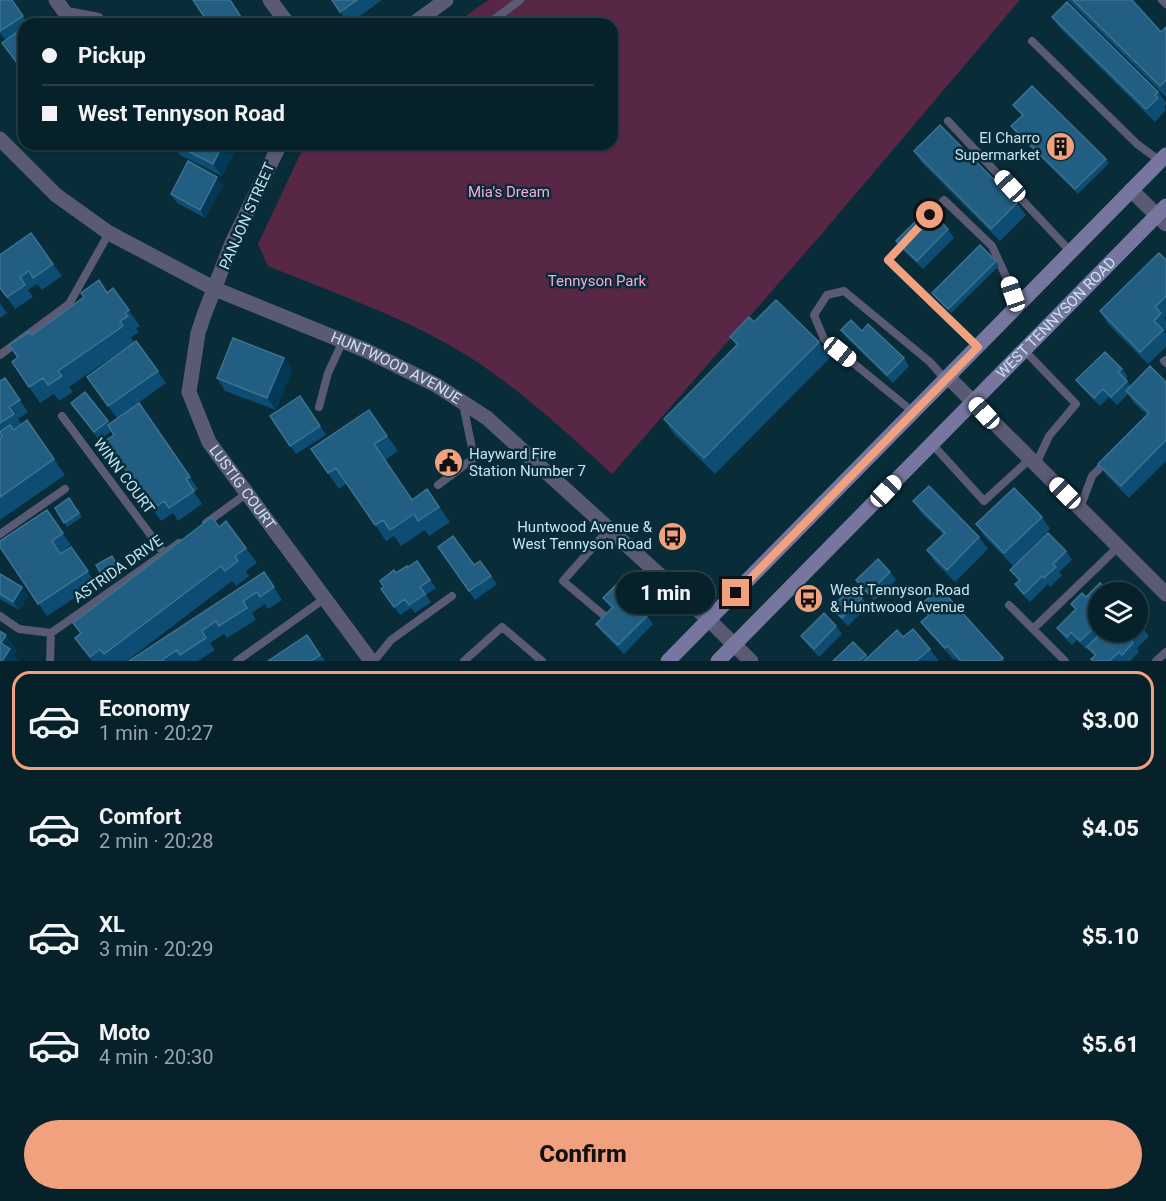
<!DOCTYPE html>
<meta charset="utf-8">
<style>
:root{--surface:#06212a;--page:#0f2932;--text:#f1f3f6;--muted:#98a3a8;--line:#273e47;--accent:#f1a17d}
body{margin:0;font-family:Roboto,sans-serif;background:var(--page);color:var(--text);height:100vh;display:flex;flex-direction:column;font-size:22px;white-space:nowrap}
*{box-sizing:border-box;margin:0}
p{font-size:20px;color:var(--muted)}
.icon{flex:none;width:33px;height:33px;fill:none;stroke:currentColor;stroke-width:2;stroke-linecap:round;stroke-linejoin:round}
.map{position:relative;height:661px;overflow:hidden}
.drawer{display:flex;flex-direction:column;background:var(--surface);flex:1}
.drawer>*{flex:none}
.hud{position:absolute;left:18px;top:18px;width:600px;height:132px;border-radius:18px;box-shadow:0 2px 4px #0004,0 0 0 2px var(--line);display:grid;align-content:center;height:132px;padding:0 24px;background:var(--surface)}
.controls{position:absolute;left:1088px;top:582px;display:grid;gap:12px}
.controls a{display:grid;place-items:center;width:60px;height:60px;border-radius:50%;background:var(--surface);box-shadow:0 2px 4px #0004,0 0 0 2px var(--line);font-size:30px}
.end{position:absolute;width:27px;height:27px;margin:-14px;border:8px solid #f1a17d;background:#111;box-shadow:0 0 0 3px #111}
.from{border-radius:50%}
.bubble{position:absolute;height:42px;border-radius:21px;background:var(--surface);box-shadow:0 2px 4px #0004,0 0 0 2px var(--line);font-size:20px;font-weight:800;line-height:42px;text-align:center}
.car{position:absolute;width:18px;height:36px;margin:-18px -9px;border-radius:8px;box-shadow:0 0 4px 2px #0007;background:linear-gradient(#fff 24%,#345 0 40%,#fff 0 76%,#345 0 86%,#fff 0)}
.hud b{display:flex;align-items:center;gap:21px;height:57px;font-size:22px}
.hud b+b{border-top:2px solid var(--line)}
.hud i{width:15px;height:15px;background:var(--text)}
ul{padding:10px 0 0;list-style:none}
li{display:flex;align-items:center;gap:18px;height:99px;margin:0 12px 9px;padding:0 12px;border:3px solid transparent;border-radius:18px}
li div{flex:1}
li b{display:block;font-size:22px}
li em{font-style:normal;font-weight:800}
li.on{border-color:var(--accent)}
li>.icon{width:54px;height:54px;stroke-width:1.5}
.primary-button{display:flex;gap:12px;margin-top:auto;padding:12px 24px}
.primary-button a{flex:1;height:69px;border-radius:36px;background:var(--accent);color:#111;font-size:24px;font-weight:800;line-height:69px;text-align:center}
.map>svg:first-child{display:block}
</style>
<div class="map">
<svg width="1166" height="661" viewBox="0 0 1166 661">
<rect width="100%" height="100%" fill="#082c38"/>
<path fill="#592746" d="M488,0h532l-201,237 -207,237c-45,-41 -90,-83 -141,-116 -63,-40 -135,-64 -203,-92l-10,-22 47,-100h307v-120h-157z"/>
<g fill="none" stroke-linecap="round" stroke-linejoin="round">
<path stroke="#5a5a74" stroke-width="8" d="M1162,0l4,4
M488,24l32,-24
M1032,41l105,103 23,17
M948,121l123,131
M925,221l19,-21 48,46 16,35 9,25
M906,241l-18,19 90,87
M1024,350l52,54 -27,32 -13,28
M0,355l69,-51 40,-71
M1166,360l-2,1 2,2
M319,407l9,-34 15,-32
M913,412l-89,-73 -10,-24 13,-20 17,-4 86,71 15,17
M62,416l102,137
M932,444l52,57 46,-42
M438,485l36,-27 -11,-54
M1080,508l12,-32 15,-15
M206,523l40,-29
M0,534l65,-45
M1009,605l56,56
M0,616l19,13 32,4 128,-90
M607,618l-44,-37 46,-52
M1033,629l85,-82
M50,661l1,-28
M237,661l87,-62
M374,661l17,-21 61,-44
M464,661l38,-34 40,34
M1156,661l10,-9"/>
<g stroke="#5a5a74" stroke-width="15">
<path d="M56,0l10,14 31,6"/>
<path d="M270,0l18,24"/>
<path d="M413,24l33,-24"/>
<path id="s1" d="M280,144l-48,99 -28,72 -6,18 -9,59 20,50 162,219"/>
<path d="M1131,190l35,34"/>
<path d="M948,377l218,217"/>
</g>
<path stroke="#5a5a74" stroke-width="15" id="s2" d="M0,139l56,56 53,38 106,56 150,61 71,35 51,33 222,202 42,41"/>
<g stroke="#76769f" stroke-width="15">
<path d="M668,661l498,-506"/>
<path id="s3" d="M718,661l448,-455"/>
</g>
</g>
<path fill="#0e4d73" d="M0,0h12l16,24h4h-8v49l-7,-41 -12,8 -5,-7z
M230,0l16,24h-37z
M331,0h51l-33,24z
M1068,0h64l29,32 5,-5v70z
M1052,17l106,75 8,10v3l-2,2 2,3 -11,12 -94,-93z
M1013,105l93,54 3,4 -31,31 -64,-63 -3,-5 11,-11z
M172,144h66l-16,32 -42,-21z
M914,151l103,52 9,12 -26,26 -78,-78z
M223,185l-18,33 -28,-15 -6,-9z
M948,229l6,9 -31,31 -21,-20 -6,-8z
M31,233l31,43 -20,14 -5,-6 -9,6 5,7 -18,12 -15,-21z
M1166,260v56l-2,2 2,2v9l-2,2 2,3v13l-18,17 -40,-40 -8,-13z
M996,261l3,5 -48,47 -16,-16 -3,-4z
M113,288l27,38 -4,2 3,4 -8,5 3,5 -65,45 4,5 -14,9 -5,-7 -14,9 -28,-41 5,-4 -8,-13 23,-10 75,-42z
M0,303l7,10 -7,5z
M754,322l65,20 11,16 -115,116 -41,-40 -10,-15 72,-74 -6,-8z
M841,330l21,1 42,27 5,8 -16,17 -46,-45z
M136,341l30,42 -49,35 -30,-41z
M1122,369l6,8 -3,2 6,7 35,-4v79l-37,37 -22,-22 -9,-12 49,-49 -13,-12 -6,-9 -11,11 -8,-8 -9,9 -18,-18 -6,-8z
M292,370l-16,40 -51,-19 -8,-13z
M5,378l23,34 -10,7 3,5 6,-4 38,55 -65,45v-139z
M85,392l25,32 29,-21 59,86 -4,3 8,12 -24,17 -5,-8 -12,8 -56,-80 9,-6 -2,-4 -13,9 -28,-37z
M300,396l26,39 -30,19 -26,-38z
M369,410l29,41 -13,9 27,39 15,-10 23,33 -21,14 -4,-6 -24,16 -7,-10 -8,5 -39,-58 -8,6 -11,-16z
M69,498l13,19 -15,10 -12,-19z
M913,501l66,36 9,12 -33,33 -20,-20 -8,-12 16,-16 -21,-20z
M47,510l24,35 -11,8 1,1 10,-7 25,37 -49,32 -47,-69z
M1042,517l8,12 -37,37 -29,-30 -8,-12z
M219,527l27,21 11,15 -11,8 3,5 -13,10 -4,-5 -105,80h-35l-17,-23 5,-4 -7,-11z
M438,547l36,18 6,-4 17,23 -22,16z
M1066,551l6,9 -13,12 3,3 -12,12 -2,-3 -18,18 -9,-9 -6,-9 4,-3 -9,-11z
M114,560l9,15 -15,9 -3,-4z
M417,561l19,27 -10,7 5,7 -16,11 -4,-5 -11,7 -19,-26 15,-16z
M264,572l18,28 -14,9 -3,-5 -13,9 4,7 -29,18 -3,-4 -14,9 5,7 -17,11h-69z
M890,572l6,8 -22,21 -12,-12 -6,-9z
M0,574l22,13 6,9 -9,14 -19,-11z
M1098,592v40h39l6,-4 6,8 -12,12 2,4 -9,9h-5v-1l-1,1h-32l2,-5 -6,-8 -2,1 -9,-9 -5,5 -9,-9 -6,-8 18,-18 -4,-6z
M603,598l44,18 6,8 -29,30 -22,-22 -6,-8 15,-16z
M862,598l6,8 -20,20 -11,-11 -5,-8z
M920,605l83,53 2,3h-47l-2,-2 -2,1 -24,-26 -9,-12 7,-6z
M836,626l6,8 -23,23 -12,-13 -6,-8z
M307,635l18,26h-57z
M903,637l27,12 9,12h-106l33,-6 2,3z"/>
<path fill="#033956" d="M223,144h15l-16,32 -9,-12z
M217,177l6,8 -18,33 -5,-8z
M284,358l8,12 -16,40 -9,-12z
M22,587l6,9 -9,14 -6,-8z
M6,635l11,16 -3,4 5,6h-17l-1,-18z"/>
<path fill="#215e81" stroke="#3b7392" stroke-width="1.5" d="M0,0h12l11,16 -23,15z
M193,0h37l11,17 -11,7h-21z
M332,0h25l-17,12z
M1073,0h59l29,32 5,-5v53l-6,6z
M1067,2l91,90 -3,3 3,3 -12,11 -94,-92z
M24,27v45l-22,-29z
M1032,86l74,73 -31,30 -64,-63 12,-11 -10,-10z
M940,125l77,78 -26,26 -77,-78z
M174,144h49l-10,20z
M188,161l29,16 -17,33 -29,-16z
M928,209l20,20 -31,32 -21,-20z
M31,233l22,31 -20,14 -4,-7 -9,6 5,8 -18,12 -7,-9v-33z
M980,245l16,16 -48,48 -16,-16z
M1159,253l7,7v36l-11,11 6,6 -7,8 9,9 -23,22 -40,-41z
M99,280l8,13 6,-5 16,22 -4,3 3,3 -8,5 3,5 -65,45 4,5 -14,9 -5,-7 -14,9 -17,-25 6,-5 -9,-12 20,-13 3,3 52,-38 -3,-4z
M776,300l43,42 -115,116 -40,-39 74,-75 -8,-7 19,-20 5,5z
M851,320l11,11 6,-7 36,34 -17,17 -46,-45z
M233,338l51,20 -17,40 -50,-20z
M136,341l22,30 -50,35 -21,-29z
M1105,352l17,17 -4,3 9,9 -16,16 -8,-8 -9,9 -18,-18z
M1150,366l16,16v58l-45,46 -23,-22 51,-51 -23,-22z
M5,378l15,22 -11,7 5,7 -14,9v-42z
M85,392l23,29 -14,11 -23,-29z
M300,396l20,30 -30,20 -20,-30z
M139,403l51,74 -4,2 8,12 -25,17 -5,-7 -11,8 -48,-68 9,-6 -6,-10z
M369,410l18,26 -13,8 38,56 15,-11 12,18 -21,14 -4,-7 -24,16 -7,-10 -8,5 -39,-57 -8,5 -17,-24z
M27,420l27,39 -54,38v-59l2,-2 -2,-4 10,-7 4,5z
M929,486l50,51 -32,33 -20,-20 18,-17 -32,-32z
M1014,488l28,29 -38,36 -28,-29z
M69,498l10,15 -15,10 -9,-15z
M47,510l16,23 -11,8 8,13 11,-7 17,24 -50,33 -38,-57v-6z
M212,517l7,10 7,-6 20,27 -11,8 3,5 -13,10 -4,-5 -117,88 -4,-5 -10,8 -15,-19 6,-5 -8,-10z
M1048,533l18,18 -13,13 3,3 -12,11 -2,-2 -18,18 -9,-10 5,-4 -10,-10z
M453,536l21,29 6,-4 11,15 -22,15 -31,-44z
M112,556l8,15 -15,9 -9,-15z
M878,559l12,13 -22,21 -12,-13z
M417,561l13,19 -10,7 5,7 -16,11 -4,-6 -11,8 -13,-18 3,-2 -4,-6 14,-11 2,3 11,-7 1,1z
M264,572l10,15 -14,10 -3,-5 -14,9 4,7 -28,18 -3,-5 -14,10 4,7 -26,17 -3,-5 -15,10 1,1h-34z
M0,574l22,13 -9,15 -13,-8z
M1100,583l10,9h-12v32l-18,17 -9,-9 -4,5 -10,-9 19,-19 -5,-5 11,-11 4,4z
M616,585l31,31 -29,29 -22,-21 17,-17 -10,-9z
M852,587l10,11 -20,20 -10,-11z
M940,588l63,70 -3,3h-39l-13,-15 -3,2 -24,-26 8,-7 -9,-10z
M824,613l12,13 -22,23 -13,-13z
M1137,622l6,6 -12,12 2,3 -11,12 -3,-3 -10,9h-16l-2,-2 5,-4 -9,-8 15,-15h35z
M913,629l17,20 -14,12h-52l33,-31 6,7z
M0,631l6,4 -5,8 9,6 -8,12h-2z
M307,635l13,20 -9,6h-43z
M853,642l13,13 -7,6h-26z"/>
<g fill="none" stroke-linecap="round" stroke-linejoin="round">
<path stroke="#f1a17d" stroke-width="8" d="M736,593l242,-246 -90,-87 42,-45"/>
</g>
<defs>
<symbol id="building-disc" viewBox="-11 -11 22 22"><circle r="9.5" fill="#f1a17d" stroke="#082c38"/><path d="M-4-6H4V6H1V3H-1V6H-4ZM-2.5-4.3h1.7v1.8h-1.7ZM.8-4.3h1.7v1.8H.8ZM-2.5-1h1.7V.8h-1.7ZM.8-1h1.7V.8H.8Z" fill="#111"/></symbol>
<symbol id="civic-disc" viewBox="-11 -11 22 22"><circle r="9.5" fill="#f1a17d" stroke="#082c38"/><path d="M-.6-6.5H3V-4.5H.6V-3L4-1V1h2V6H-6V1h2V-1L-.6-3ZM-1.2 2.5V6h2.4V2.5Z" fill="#111"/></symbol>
<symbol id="bus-disc" viewBox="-11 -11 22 22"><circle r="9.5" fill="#f1a17d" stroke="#082c38"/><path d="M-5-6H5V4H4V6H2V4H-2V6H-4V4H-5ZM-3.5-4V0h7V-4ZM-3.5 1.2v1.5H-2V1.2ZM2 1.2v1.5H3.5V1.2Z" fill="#111"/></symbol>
</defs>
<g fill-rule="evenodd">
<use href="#building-disc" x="1044" y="130" width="33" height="33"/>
<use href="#civic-disc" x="432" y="446" width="33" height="33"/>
<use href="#bus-disc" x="656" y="520" width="33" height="33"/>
<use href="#bus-disc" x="792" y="582" width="33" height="33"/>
</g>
<g text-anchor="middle" stroke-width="5" stroke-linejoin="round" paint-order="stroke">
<g font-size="15" fill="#c5e4f1" stroke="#082c38" text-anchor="end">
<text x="1040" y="143">El Charro<tspan x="1040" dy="17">Supermarket</tspan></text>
<text x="469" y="459" text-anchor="start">Hayward Fire<tspan x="469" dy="17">Station Number 7</tspan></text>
<text x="652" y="532">Huntwood Avenue &amp;<tspan x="652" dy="17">West Tennyson Road</tspan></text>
<text x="830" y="595" text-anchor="start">West Tennyson Road<tspan x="830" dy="17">&amp; Huntwood Avenue</tspan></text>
</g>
<g font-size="15" fill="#fea6d9" stroke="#082c38">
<text x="509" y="197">Mia's Dream</text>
<text x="597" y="286">Tennyson Park</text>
</g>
<g font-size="15" fill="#c5e4f1" stroke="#082c38">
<text transform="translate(247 216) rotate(-66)" y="5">PANJON STREET</text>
<text dy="5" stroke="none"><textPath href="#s3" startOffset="482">WEST TENNYSON ROAD</textPath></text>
<text dy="5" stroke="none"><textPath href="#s2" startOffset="462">HUNTWOOD AVENUE</textPath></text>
<text transform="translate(124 476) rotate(53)" y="5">WINN COURT</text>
<text dy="5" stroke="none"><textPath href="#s1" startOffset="376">LUSTIG COURT</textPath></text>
<text transform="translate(118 569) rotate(-35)" y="5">ASTRIDA DRIVE</text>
</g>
</g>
</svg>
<div class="controls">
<a><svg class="icon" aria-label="layers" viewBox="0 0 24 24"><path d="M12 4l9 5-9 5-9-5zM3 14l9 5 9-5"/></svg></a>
</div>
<i class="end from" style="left:930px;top:215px"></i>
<i class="end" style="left:736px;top:593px"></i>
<div class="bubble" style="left:616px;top:572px;width:99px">1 min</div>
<i class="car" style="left:1010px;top:186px;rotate:317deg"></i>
<i class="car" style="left:1013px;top:294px;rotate:341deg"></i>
<i class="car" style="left:840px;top:352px;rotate:129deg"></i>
<i class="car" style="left:984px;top:413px;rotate:317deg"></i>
<i class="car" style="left:886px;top:491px;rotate:44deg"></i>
<i class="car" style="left:1065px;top:493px;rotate:315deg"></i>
<div class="hud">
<b><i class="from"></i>Pickup</b>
<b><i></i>West Tennyson Road</b>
</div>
</div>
<section class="drawer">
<ul>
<li class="on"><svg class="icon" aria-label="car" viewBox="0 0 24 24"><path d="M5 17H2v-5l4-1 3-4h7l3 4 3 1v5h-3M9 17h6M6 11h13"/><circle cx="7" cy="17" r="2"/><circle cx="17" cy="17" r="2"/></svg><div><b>Economy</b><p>1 min · 20:27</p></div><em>$3.00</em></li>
<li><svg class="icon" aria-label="car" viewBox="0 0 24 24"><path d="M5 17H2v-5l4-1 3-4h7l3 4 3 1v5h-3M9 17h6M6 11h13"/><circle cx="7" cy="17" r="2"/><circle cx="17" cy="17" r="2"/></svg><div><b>Comfort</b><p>2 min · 20:28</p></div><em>$4.05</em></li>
<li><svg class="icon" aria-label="car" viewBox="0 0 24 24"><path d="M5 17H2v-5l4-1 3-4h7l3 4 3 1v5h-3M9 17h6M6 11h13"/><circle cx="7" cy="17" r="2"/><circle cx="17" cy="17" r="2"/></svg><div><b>XL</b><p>3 min · 20:29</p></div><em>$5.10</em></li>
<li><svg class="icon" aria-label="car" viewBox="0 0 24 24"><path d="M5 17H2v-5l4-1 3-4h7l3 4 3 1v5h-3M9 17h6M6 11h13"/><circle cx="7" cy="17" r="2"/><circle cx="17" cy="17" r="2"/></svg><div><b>Moto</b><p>4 min · 20:30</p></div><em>$5.61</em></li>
</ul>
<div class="primary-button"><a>Confirm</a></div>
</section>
